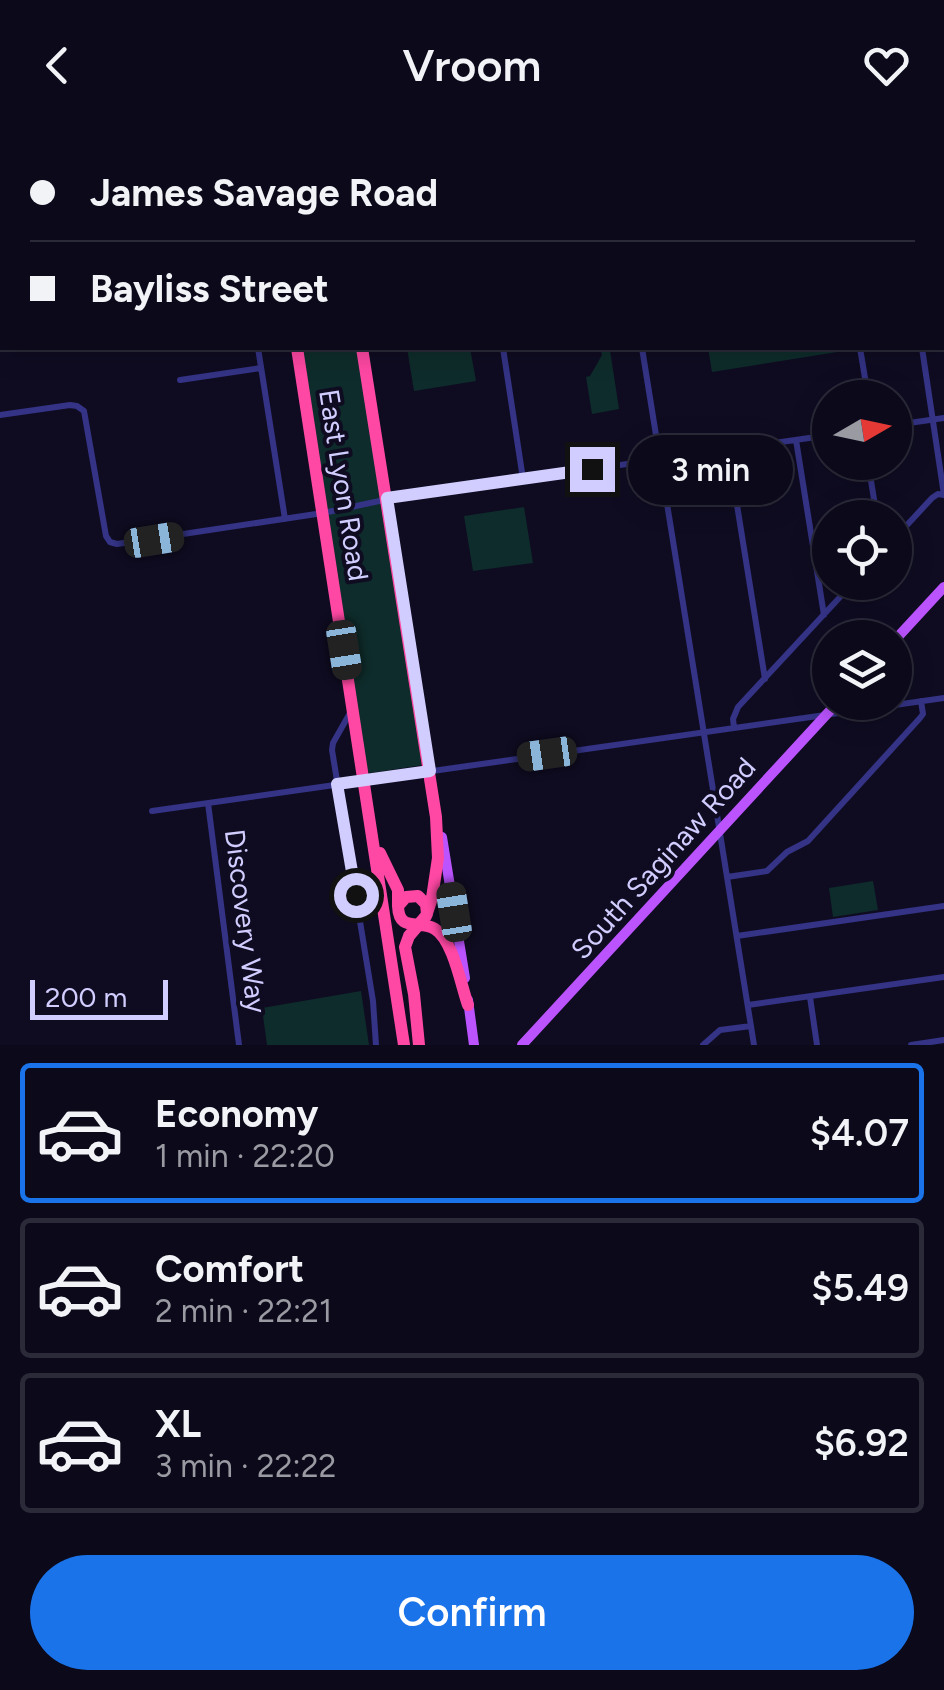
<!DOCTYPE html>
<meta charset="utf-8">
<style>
:root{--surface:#0b091a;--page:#141223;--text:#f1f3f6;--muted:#9a9aa2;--line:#2b2a39;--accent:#1a73e8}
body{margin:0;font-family:Figtree,sans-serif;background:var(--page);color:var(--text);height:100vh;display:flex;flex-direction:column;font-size:38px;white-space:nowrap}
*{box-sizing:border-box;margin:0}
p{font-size:32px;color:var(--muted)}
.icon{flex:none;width:55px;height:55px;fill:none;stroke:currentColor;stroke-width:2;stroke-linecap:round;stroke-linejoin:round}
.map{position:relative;height:915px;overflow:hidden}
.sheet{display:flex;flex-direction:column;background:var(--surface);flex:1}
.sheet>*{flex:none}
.banner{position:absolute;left:0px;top:0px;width:945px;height:220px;box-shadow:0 5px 25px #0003,0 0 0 2px var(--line);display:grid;align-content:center;height:220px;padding:0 30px;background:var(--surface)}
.needle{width:65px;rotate:81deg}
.buttons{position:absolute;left:812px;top:250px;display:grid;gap:20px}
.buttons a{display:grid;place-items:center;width:100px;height:100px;border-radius:50%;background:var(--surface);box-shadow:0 5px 25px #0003,0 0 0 2px var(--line);font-size:50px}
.scale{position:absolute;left:30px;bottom:25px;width:138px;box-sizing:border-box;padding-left:10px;border:5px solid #d1cdff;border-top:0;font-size:28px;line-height:35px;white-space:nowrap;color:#d1cdff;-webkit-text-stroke:8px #0f0c22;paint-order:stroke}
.end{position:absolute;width:45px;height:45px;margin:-22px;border:12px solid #d1cdff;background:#111;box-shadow:0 0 0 5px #111}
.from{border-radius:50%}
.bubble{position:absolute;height:70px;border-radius:35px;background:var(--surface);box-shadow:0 5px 25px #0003,0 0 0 2px var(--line);font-size:32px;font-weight:600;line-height:70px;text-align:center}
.car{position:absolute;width:30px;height:60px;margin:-30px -15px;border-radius:12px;box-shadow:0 0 8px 2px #0007;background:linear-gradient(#222 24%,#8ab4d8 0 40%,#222 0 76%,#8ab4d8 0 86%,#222 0)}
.banner b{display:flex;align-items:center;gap:35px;height:95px;font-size:38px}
.banner b+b{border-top:2px solid var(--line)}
.banner i{width:25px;height:25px;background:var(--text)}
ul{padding:18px 0 0;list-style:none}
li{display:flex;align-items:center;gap:30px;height:140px;margin:0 20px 15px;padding:0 10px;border:5px solid var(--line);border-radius:10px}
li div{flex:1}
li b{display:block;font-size:38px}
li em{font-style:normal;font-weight:600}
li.active{border-color:var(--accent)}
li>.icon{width:90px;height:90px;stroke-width:1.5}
.cta{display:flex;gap:20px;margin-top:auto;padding:20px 30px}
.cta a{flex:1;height:115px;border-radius:60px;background:var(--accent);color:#fff;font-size:40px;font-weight:600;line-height:115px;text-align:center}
header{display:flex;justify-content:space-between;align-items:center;height:130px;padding:0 30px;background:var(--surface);font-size:45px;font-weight:600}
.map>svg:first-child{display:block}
</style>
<header><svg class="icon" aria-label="back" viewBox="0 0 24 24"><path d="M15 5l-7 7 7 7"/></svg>Vroom<svg class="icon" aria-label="heart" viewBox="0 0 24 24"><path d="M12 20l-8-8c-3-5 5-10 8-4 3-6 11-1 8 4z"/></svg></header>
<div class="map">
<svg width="944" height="915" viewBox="0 0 944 915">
<rect width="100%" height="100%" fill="#0f0c22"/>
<path fill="#0e2c2b" d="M301,218h56l66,417 -53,8 -3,-3z
M407,218h63l6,33 -62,10z
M708,218h141l1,2 -138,22z
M610,220l9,59 -27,5 -6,-37 4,-1 12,-21 -1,-4z
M524,377l9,56 -60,8 -9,-55z
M873,751l5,29 -45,7 -4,-29z
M361,861l8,54h-102l-5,-37z"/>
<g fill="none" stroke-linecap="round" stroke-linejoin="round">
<path stroke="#343385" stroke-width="6" d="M332,0l4,2
M441,0l3,2
M549,0l4,2
M62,2l2,-2
M461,2l2,-2
M890,2l1,-2
M942,10h2
M0,74l2,1
M0,145h2
M258,218l27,171
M503,218l20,131
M642,218l112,697
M860,218l6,36 -5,14
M922,218l22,147
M180,250l81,-12
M0,285l70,-10 7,1 7,5 22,125 4,6 7,2 206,-31 80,-17 427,-61
M895,295l49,-7
M796,310l28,175
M728,319l37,230
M868,332l9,56
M895,408l37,-40 6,-4 6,1
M350,583l-17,30 -1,7 41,251 3,44
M734,597l-1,-8 5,-12 116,-125
M208,673l31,242
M152,681l792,-113
M727,747l40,-6 20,-19 21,-11 112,-123 3,-4 -2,-13
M737,806l207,-30
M810,867l7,48
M748,875l196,-28
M703,915l17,-15 31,-4
M911,915l33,-5"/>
<path stroke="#bb54ff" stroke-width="10" d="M895,510l49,-53
M442,707l23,141
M468,870l6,45
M522,915l316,-343"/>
<path stroke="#ff48a4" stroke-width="12" d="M224,0l3,2
M305,0l2,2
M297,218l107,697
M362,218l74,469 2,41 -6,40 -6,18 -17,20 -4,11 9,47 5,51
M380,723l18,37v16
M427,784l-1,-10 -8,-8 -12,1 -8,9c1,27 20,13 37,23 18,11 26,56 33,76"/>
</g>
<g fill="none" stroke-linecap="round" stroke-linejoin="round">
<path stroke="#d1cdff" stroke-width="12" d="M356,765l-19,-111 93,-13 -43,-273 205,-29"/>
</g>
<g text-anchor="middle" stroke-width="8" stroke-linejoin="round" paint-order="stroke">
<g font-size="28" fill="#d1cdff" stroke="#0f0c22">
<text transform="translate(344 355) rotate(81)" y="10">East Lyon Road</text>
<text transform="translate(663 728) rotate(-48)" y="10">South Saginaw Road</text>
<text transform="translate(246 791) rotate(83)" y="10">Discovery Way</text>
</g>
</g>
</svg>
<div class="buttons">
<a><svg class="needle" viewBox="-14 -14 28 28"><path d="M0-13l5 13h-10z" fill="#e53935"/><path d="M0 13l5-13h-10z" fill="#9a9aa2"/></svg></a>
<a><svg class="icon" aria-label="locate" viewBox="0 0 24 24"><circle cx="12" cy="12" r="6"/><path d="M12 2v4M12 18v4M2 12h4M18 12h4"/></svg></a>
<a><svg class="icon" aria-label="layers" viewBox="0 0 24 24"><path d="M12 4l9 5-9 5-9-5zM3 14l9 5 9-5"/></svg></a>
</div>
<div class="scale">200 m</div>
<i class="end from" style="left:356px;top:765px"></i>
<i class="end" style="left:592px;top:339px"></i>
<div class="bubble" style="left:628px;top:305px;width:165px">3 min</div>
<i class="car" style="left:154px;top:410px;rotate:81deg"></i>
<i class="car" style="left:344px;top:520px;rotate:171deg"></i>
<i class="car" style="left:547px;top:624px;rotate:262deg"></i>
<i class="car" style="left:454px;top:782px;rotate:351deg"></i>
<div class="banner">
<b><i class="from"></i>James Savage Road</b>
<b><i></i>Bayliss Street</b>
</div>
</div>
<section class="sheet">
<ul>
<li class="active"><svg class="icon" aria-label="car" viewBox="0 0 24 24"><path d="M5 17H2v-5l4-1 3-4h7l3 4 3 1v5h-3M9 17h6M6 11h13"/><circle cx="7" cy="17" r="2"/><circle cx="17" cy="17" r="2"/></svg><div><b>Economy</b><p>1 min · 22:20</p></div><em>$4.07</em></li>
<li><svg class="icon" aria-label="car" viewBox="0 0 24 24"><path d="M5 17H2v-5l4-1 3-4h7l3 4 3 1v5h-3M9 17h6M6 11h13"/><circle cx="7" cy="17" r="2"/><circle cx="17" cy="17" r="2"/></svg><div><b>Comfort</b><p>2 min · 22:21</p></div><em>$5.49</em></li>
<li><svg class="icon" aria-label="car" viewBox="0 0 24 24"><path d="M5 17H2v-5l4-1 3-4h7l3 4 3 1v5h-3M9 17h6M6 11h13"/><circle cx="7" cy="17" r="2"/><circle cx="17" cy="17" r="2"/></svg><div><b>XL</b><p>3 min · 22:22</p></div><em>$6.92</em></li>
</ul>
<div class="cta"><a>Confirm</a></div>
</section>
